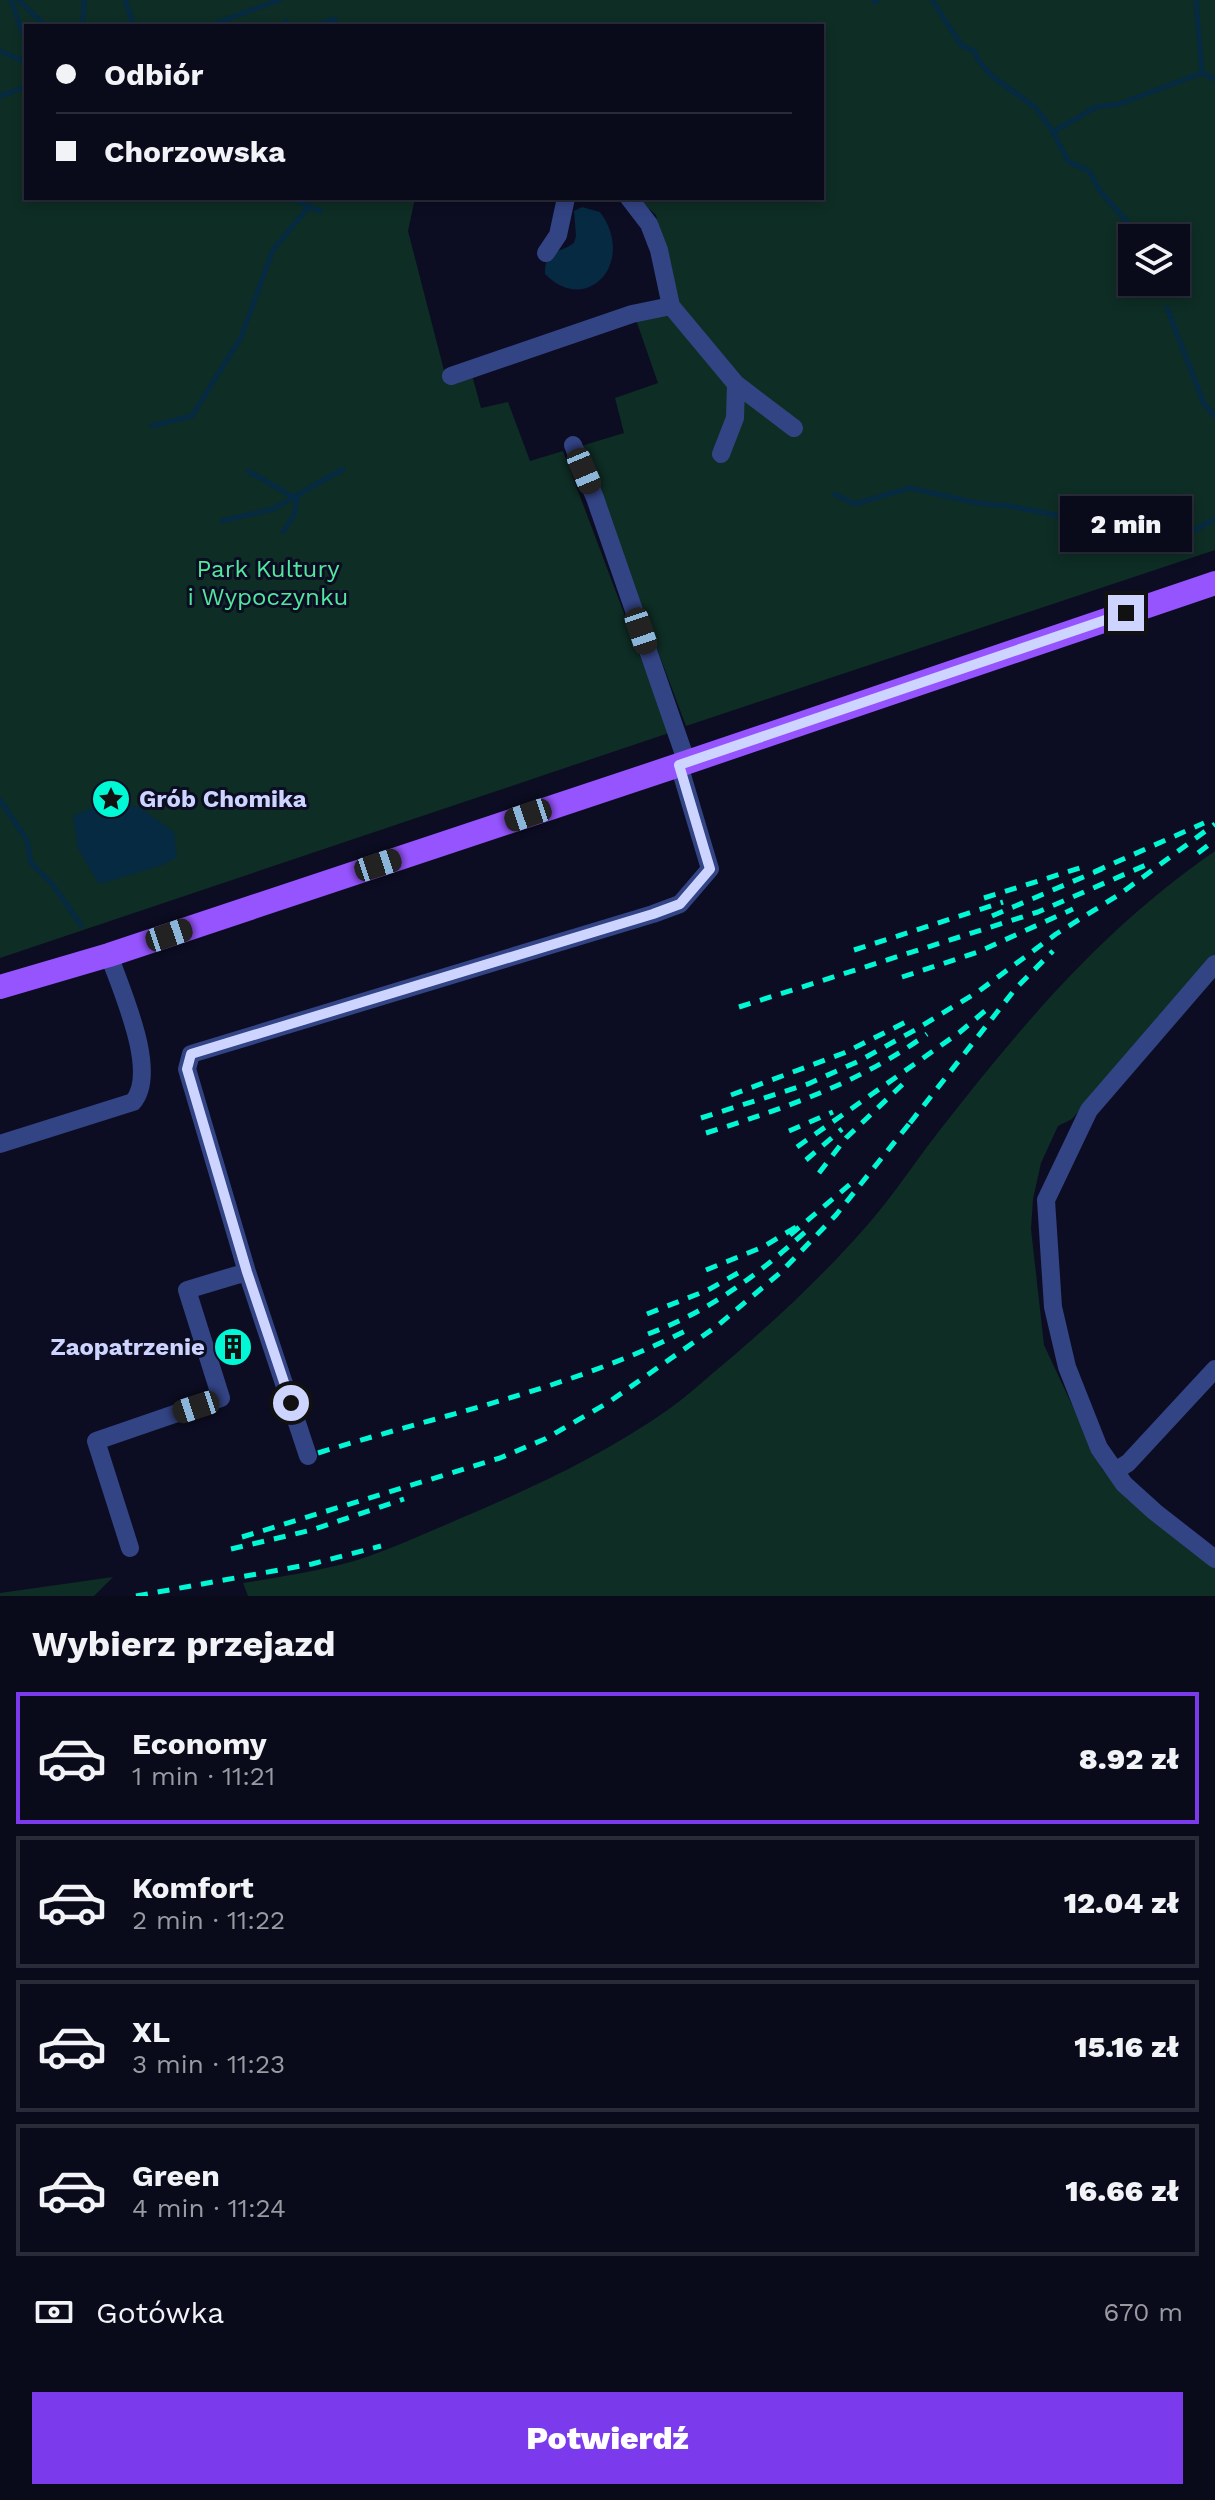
<!DOCTYPE html>
<html lang="pl">
<meta charset="utf-8">
<style>
:root{--surface:#090a1a;--page:#171827;--text:#f1f3f6;--muted:#999aa2;--line:#292b39;--accent:#7c3aed}
body{margin:0;font-family:"Work Sans",sans-serif;background:var(--page);color:var(--text);height:100vh;display:flex;flex-direction:column;font-size:30px;white-space:nowrap}
*{box-sizing:border-box;margin:0}
p{font-size:26px;color:var(--muted)}
.icon{flex:none;width:44px;height:44px;fill:none;stroke:currentColor;stroke-width:2;stroke-linecap:round;stroke-linejoin:round}
.map{position:relative;height:1596px;overflow:hidden}
.drawer{display:flex;flex-direction:column;background:var(--surface);flex:1}
.drawer>*{flex:none}
.top-card{position:absolute;left:24px;top:24px;width:800px;height:176px;border-radius:0px;box-shadow:0 4px 12px #0003,0 0 0 2px var(--line);display:grid;align-content:center;height:176px;padding:0 32px;background:var(--surface)}
.fabs{position:absolute;left:1118px;top:224px;display:grid;gap:16px}
.fabs a{display:grid;place-items:center;width:72px;height:72px;border-radius:0px;background:var(--surface);box-shadow:0 4px 12px #0003,0 0 0 2px var(--line);font-size:40px}
.end{position:absolute;width:36px;height:36px;margin:-18px;border:10px solid #cdd4ff;background:#111;box-shadow:0 0 0 4px #111}
.from{border-radius:50%}
.bubble{position:absolute;height:56px;border-radius:0px;background:var(--surface);box-shadow:0 4px 12px #0003,0 0 0 2px var(--line);font-size:26px;font-weight:800;line-height:56px;text-align:center}
.car{position:absolute;width:24px;height:48px;margin:-24px -12px;border-radius:10px;box-shadow:0 0 6px 2px #0007;background:linear-gradient(#222 24%,#8ab4d8 0 40%,#222 0 76%,#8ab4d8 0 86%,#222 0)}
.top-card b{display:flex;align-items:center;gap:28px;height:76px;font-size:30px}
.top-card b+b{border-top:2px solid var(--line)}
.top-card i{width:20px;height:20px;background:var(--text)}
ul{padding:0;list-style:none}
li{display:flex;align-items:center;gap:24px;height:132px;margin:0 16px 12px;padding:0 16px;border:4px solid var(--line);border-radius:0px}
li div{flex:1}
li b{display:block;font-size:30px}
li em{font-style:normal;font-weight:800}
li.selected{border-color:var(--accent)}
li>.icon{width:72px;height:72px;stroke-width:1.5}
h2{padding:0 32px;font-size:36px;line-height:96px}
.pay{display:flex;align-items:center;gap:20px;height:88px;padding:0 32px;font-size:30px}
.pay p{margin-inline-start:auto}
.action{display:flex;gap:16px;margin-top:auto;padding:16px 32px}
.action a{flex:1;height:92px;border-radius:0px;background:var(--accent);color:#fff;font-size:32px;font-weight:800;line-height:92px;text-align:center}
.map>svg:first-child{display:block}
</style>
<div class="map">
<svg width="1215" height="1596" viewBox="0 0 1215 1596">
<rect width="100%" height="100%" fill="#0c0d23"/>
<path fill="#0e2d24" fill-rule="evenodd" d="M0,0h1215v550l-529,176 -105,-280 43,-13 -9,-35 43,-15 -23,-66 42,-13 -21,-89 -19,-17h185v-172h-796v172h389l-7,33 39,151 25,-7 9,33 27,-6 22,59 33,-10 106,282 -669,225zM1132,238h44v44h-44z
M1215,851v106l-143,162 -14,7 -17,37 -8,36 -2,30 13,116 58,124 25,30 88,67v30h-967l-5,-13c37,-6 75,-12 111,-22 35,-11 70,-27 105,-42 73,-31 145,-64 210,-110 15,-11 30,-24 44,-36 53,-44 104,-91 150,-143 29,-32 53,-70 80,-104 82,-105 162,-199 272,-275z
M113,1577l-19,19h-94v-3z"/>
<path fill="#052a42" d="M582,207l18,5c37,50 -13,105 -55,62 0,-26 12,-19 29,-31l2,-7 -2,-25z
M106,801l33,6 35,25 3,25 -14,8 -64,19 -21,-35 -5,-33z"/>
<g fill="none" stroke-linecap="round" stroke-linejoin="round">
<path stroke="#052a42" stroke-width="5" d="M11,0l15,43
M18,0l28,26
M125,0l9,26
M932,0l29,45 14,7 3,8 14,16 44,32 17,24 15,29 22,11 9,18 32,36 5,12
M874,2l4,-2
M286,21l1,5
M83,26l1,-26
M208,26l72,-26
M313,26l22,-7
M332,26v-1
M0,51l26,11
M1202,73l13,6
M0,96l26,-9
M1053,132l43,-25 23,-3 83,-31 -6,-73
M290,198l30,13
M1157,282l4,11
M1167,308l37,96 11,12
M152,426l40,-10 49,-79 32,-87 36,-44
M248,471l46,26
M835,494l19,10 56,-16 67,15 33,3 70,14 54,19 24,5 20,-5 37,-20
M222,521l51,-12 70,-40
M283,532l11,-17 4,-20
M0,800l27,40 4,23 22,22 28,40"/>
<path stroke="#334485" stroke-width="18" d="M629,198l20,26 10,26 12,56 65,78 58,44
M546,253l12,-18 8,-37
M451,376l181,-62 39,-8
M573,445l22,53 92,265
M721,454l14,-36 1,-34
M1215,964l-126,146 -43,90 7,107 14,60 32,81 25,36 31,28 60,47
M0,1144l133,-42c26,-30 -12,-112 -24,-147
M247,1272l61,184
M1115,1471l13,-8 87,-94
M130,1548l-34,-107 125,-43 -34,-108 60,-18 -60,-203 4,-15 462,-140 27,-10 30,-35 -31,-104"/>
<path stroke="#9654ff" stroke-width="24" d="M0,987l109,-32 570,-190 536,-182"/>
<path stroke="#00f8d5" stroke-width="5" stroke-dasharray="12 10" stroke-linecap="butt" d="M1198,853l17,-13
M1094,872l110,-49
M984,898l99,-31
M992,916l110,-47
M854,950l149,-48
M902,977l76,-25 95,-43
M739,1007l299,-95 108,-47
M731,1095l113,-42 66,-33
M701,1118l107,-34 51,-23 56,-31 64,-39 77,-57 64,-40 95,-70
M910,1123l106,-135 37,-37
M789,1131l44,-19
M706,1133c79,-25 154,-50 221,-99
M797,1147l163,-115 32,-27
M806,1160l36,-31
M819,1173l27,-35 58,-55
M790,1235l64,-54
M706,1270l57,-23 33,-20
M647,1314l61,-24 37,-21
M648,1334c60,-22 110,-59 157,-102
M318,1453c125,-39 254,-64 371,-124
M242,1537l258,-79 45,-19 64,-37 108,-76 64,-54 55,-57 81,-101
M231,1549l81,-19 92,-31
M136,1596l176,-32 69,-18"/>
</g>
<g fill="none" stroke-linecap="round" stroke-linejoin="round">
<path stroke="#cdd4ff" stroke-width="10" d="M291,1403l-44,-131 -60,-203 4,-15 462,-140 27,-10 30,-35 -31,-104 447,-152"/>
</g>
<defs>
<symbol id="sight-disc" viewBox="-11 -11 22 22"><circle r="9.5" fill="#00f8d5" stroke="#0c0d23"/><path d="M0-6L1.8-2.2L6-1.7L2.9 1.2L3.7 5.4L0 3.3L-3.7 5.4L-2.9 1.2L-6-1.7L-1.8-2.2Z" fill="#111"/></symbol>
<symbol id="building-disc" viewBox="-11 -11 22 22"><circle r="9.5" fill="#00f8d5" stroke="#0c0d23"/><path d="M-4-6H4V6H1V3H-1V6H-4ZM-2.5-4.3h1.7v1.8h-1.7ZM.8-4.3h1.7v1.8H.8ZM-2.5-1h1.7V.8h-1.7ZM.8-1h1.7V.8H.8Z" fill="#111"/></symbol>
</defs>
<g fill-rule="evenodd">
<use href="#sight-disc" x="89" y="777" width="44" height="44"/>
<use href="#building-disc" x="211" y="1325" width="44" height="44"/>
</g>
<g text-anchor="middle" stroke-width="6" stroke-linejoin="round" paint-order="stroke">
<g font-size="24" fill="#50e89d" stroke="#0c0d23">
<text x="268" y="577">Park Kultury<tspan x="268" dy="28">i Wypoczynku</tspan></text>
</g>
<g font-size="24" font-weight="bold" fill="#cdd4ff" stroke="#0c0d23" text-anchor="start">
<text x="139" y="807">Grób Chomika</text>
<text x="205" y="1355" text-anchor="end">Zaopatrzenie</text>
</g>
</g>
</svg>
<div class="fabs">
<a><svg class="icon" aria-label="layers" viewBox="0 0 24 24"><path d="M12 4l9 5-9 5-9-5zM3 14l9 5 9-5"/></svg></a>
</div>
<i class="end from" style="left:291px;top:1403px"></i>
<i class="end" style="left:1126px;top:613px"></i>
<div class="bubble" style="left:1060px;top:496px;width:132px">2 min</div>
<i class="car" style="left:584px;top:471px;rotate:157deg"></i>
<i class="car" style="left:641px;top:631px;rotate:161deg"></i>
<i class="car" style="left:528px;top:815px;rotate:251deg"></i>
<i class="car" style="left:378px;top:865px;rotate:72deg"></i>
<i class="car" style="left:169px;top:935px;rotate:71deg"></i>
<i class="car" style="left:196px;top:1407px;rotate:252deg"></i>
<div class="top-card">
<b><i class="from"></i>Odbiór</b>
<b><i></i>Chorzowska</b>
</div>
</div>
<section class="drawer">
<h2>Wybierz przejazd</h2>
<ul>
<li class="selected"><svg class="icon" aria-label="car" viewBox="0 0 24 24"><path d="M5 17H2v-5l4-1 3-4h7l3 4 3 1v5h-3M9 17h6M6 11h13"/><circle cx="7" cy="17" r="2"/><circle cx="17" cy="17" r="2"/></svg><div><b>Economy</b><p>1 min · 11:21</p></div><em>8.92 zł</em></li>
<li><svg class="icon" aria-label="car" viewBox="0 0 24 24"><path d="M5 17H2v-5l4-1 3-4h7l3 4 3 1v5h-3M9 17h6M6 11h13"/><circle cx="7" cy="17" r="2"/><circle cx="17" cy="17" r="2"/></svg><div><b>Komfort</b><p>2 min · 11:22</p></div><em>12.04 zł</em></li>
<li><svg class="icon" aria-label="car" viewBox="0 0 24 24"><path d="M5 17H2v-5l4-1 3-4h7l3 4 3 1v5h-3M9 17h6M6 11h13"/><circle cx="7" cy="17" r="2"/><circle cx="17" cy="17" r="2"/></svg><div><b>XL</b><p>3 min · 11:23</p></div><em>15.16 zł</em></li>
<li><svg class="icon" aria-label="car" viewBox="0 0 24 24"><path d="M5 17H2v-5l4-1 3-4h7l3 4 3 1v5h-3M9 17h6M6 11h13"/><circle cx="7" cy="17" r="2"/><circle cx="17" cy="17" r="2"/></svg><div><b>Green</b><p>4 min · 11:24</p></div><em>16.66 zł</em></li>
</ul>
<div class="pay"><svg class="icon" aria-label="cash" viewBox="0 0 24 24"><path d="M3 7h18v10H3z"/><circle cx="12" cy="12" r="2"/></svg>Gotówka<p>670 m</p></div>
<div class="action"><a>Potwierdź</a></div>
</section>
